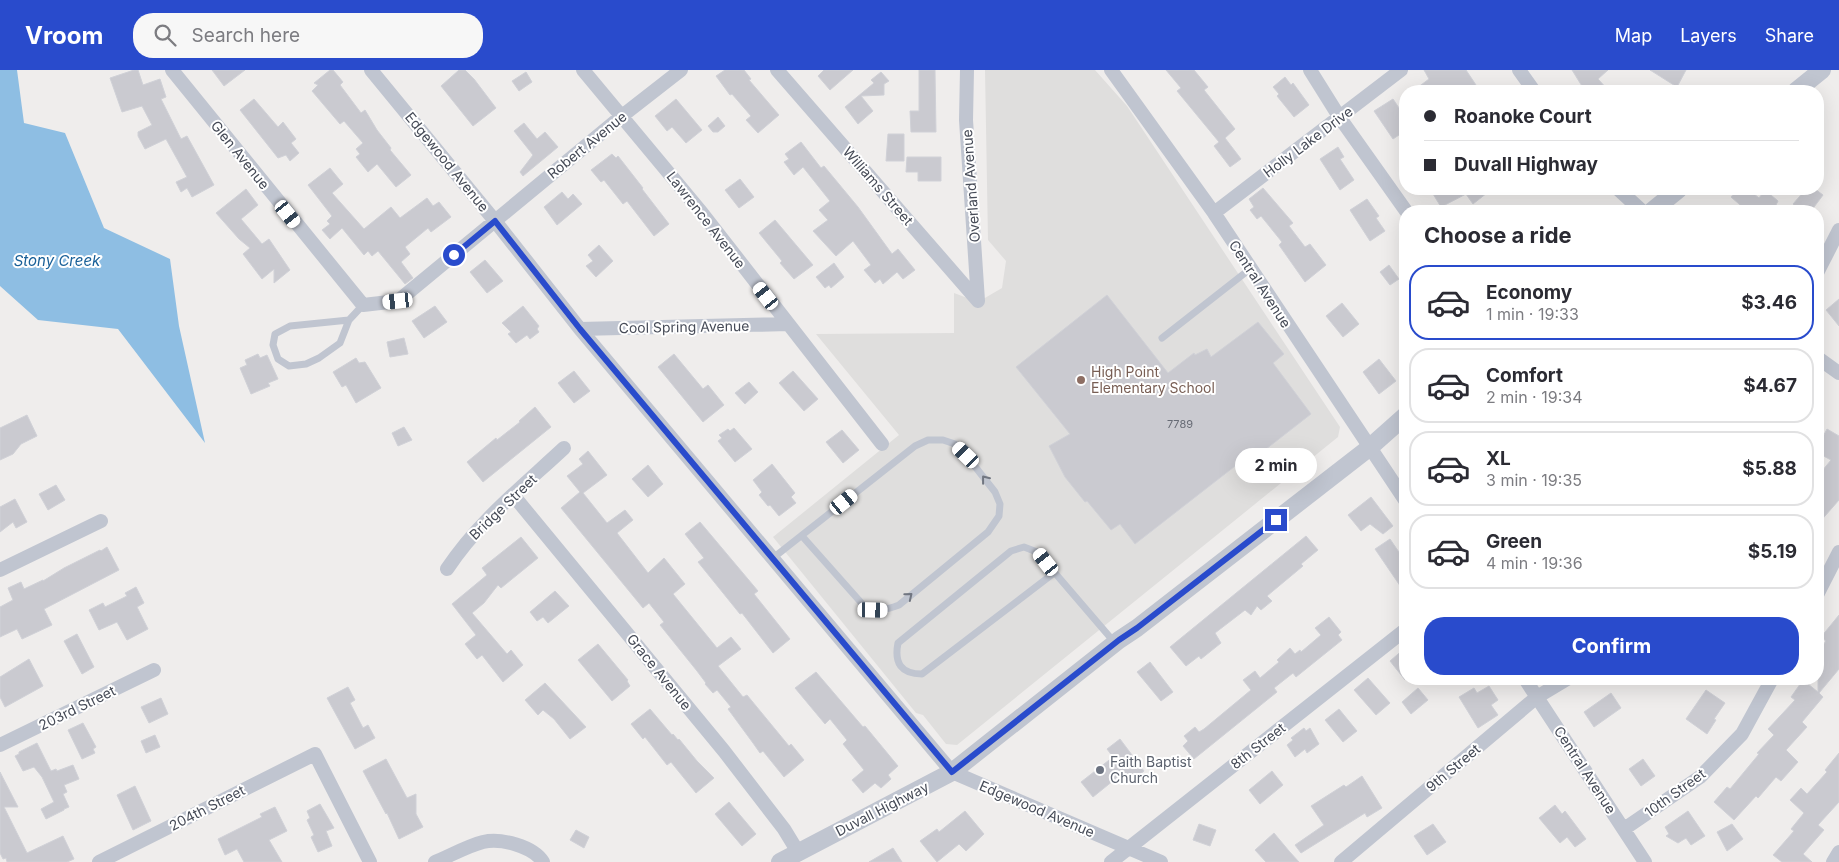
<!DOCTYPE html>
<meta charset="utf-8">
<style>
:root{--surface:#fff;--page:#f7f7f7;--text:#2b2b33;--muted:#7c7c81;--line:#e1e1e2;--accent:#294bcc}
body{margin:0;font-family:Inter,sans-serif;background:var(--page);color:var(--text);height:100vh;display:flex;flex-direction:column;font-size:19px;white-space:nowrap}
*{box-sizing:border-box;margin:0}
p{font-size:16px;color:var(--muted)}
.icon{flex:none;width:28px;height:28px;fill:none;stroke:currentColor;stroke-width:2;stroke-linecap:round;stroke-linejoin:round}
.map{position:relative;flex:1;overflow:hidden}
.sheet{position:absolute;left:1399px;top:135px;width:425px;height:480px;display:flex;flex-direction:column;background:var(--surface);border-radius:20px;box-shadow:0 5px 20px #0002}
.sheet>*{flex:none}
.banner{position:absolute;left:1399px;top:15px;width:425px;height:110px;border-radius:20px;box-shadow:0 5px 20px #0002;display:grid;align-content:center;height:110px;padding:0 25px;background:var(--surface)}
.end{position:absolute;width:22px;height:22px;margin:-11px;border:6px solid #294bcc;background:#fff;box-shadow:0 0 0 2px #fff}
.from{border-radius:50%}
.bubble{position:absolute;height:35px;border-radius:18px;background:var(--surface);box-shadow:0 5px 20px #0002;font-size:16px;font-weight:700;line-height:35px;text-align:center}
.car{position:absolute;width:15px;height:30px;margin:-15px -8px;border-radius:6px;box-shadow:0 0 4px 1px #0007;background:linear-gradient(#fff 24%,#345 0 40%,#fff 0 76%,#345 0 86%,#fff 0)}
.banner b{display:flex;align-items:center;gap:18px;height:48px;font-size:19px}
.banner b+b{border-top:1px solid var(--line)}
.banner i{width:12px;height:12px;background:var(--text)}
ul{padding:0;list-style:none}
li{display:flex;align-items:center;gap:15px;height:75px;margin:0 10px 8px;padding:0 15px;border:2px solid var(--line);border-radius:20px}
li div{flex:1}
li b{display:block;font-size:19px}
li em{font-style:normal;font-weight:700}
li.on{border-color:var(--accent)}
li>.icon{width:45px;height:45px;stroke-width:1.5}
h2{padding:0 25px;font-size:22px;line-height:60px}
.cta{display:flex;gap:10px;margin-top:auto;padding:10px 25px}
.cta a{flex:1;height:58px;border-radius:20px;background:var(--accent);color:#fff;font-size:20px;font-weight:700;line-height:58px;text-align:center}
header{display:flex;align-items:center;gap:30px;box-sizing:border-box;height:70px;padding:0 25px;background:var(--accent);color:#fff}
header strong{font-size:24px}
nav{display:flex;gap:28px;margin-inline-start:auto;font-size:18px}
.search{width:350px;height:45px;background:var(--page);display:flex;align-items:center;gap:12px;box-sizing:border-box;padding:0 18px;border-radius:20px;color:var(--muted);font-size:19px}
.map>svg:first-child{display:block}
</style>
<header>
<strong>Vroom</strong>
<div class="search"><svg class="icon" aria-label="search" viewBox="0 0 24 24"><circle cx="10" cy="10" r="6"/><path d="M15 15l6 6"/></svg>Search here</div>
<nav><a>Map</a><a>Layers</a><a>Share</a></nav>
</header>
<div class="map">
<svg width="1839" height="792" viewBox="0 0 1839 792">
<rect width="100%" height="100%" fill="#efedec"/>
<path fill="#dfdedd" d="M985,0h110l32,36 213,321 -2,10 -381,308 -11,-1 -23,-29 -7,-2 -143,-176 126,-102 -83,-101 138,-1v-40l24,9 24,-14 4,-27 -18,-21z"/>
<path fill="#8ebee3" d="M0,0h17l7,53 41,10 39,95 66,31 9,67 26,117 -87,-114 -80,-9 -38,-34z"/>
<path fill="#cacad0" stroke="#d0d1d7" d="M134,0h4l5,15 17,-6 6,18 -5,2 20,40 6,-3 27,49 -22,12 -5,-9 -6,4 -5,-10 11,-5 -21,-38 -21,10 -7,-13v-4l14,-7 -10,-19 -20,6 -12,-34z
M212,0h33l-21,16z
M330,0h3l10,12 -3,3 21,28 4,-3 12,20 14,18 -1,2 21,25 -15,12 -19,-23 -9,8 -12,-15 4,-3 -4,-5 7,-6 -19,-22 -4,3 -28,-33 6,-6 -4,-2z
M459,0h6l9,9 22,29 -23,18 -32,-40z
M725,0h19l7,9 -2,1 30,35 -21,18 -12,-13 5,-4 -19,-22 -2,1 -14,-19z
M824,0h29l-23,20 -12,-14z
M919,0h16l1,62h-25l-1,-21h9z
M1166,0h28l14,17 -4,3 31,39 -10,9 16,21 -11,8 -16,-21 5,-4 -42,-51 4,-3z
M1424,0h42l14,21h-67l16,-12z
M1572,0h36l-10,9 11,12h-24z
M1650,0h36l-9,17z
M526,2l6,10 -13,9 -7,-10z
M881,2l8,9 -5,3v11l-23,1 12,15 -15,13 -13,-17 29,-24 -3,-3z
M1285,7l6,8 2,-2 16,22 -15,12 -17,-21 2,-2 -6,-7z
M254,29l24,28 5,-5 13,17 -5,4 8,10 -9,8 -4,-6 -8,3 -38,-48z
M676,29l26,31 -16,13 -14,-16 -5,4 -12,-15z
M1393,29l12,18v14l-12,8 -19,-28z
M718,47l7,9 -7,6h-5l-5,-6z
M524,53l13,16 8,-7 13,15 -35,29 -3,-4 13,-17 -19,-24z
M888,64h16v27h-18z
M801,72l20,26 3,-2 34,41 34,47 6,-5 17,21 -12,9 -6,-7 -14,12 -3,-5 -5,4 -11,-13 7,-5 -18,-24 -17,15 -23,-25 15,-11 -9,-10 11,-9 -27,-34 -9,8 -10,-13 5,-3 -4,-5z
M1338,77l6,10 -4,2 14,21 -14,10 -20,-31z
M612,84l4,4 2,-2 25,32 -1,1 27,35 -15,12 -27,-35 -4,3 -19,-24 -3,2 -10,-12z
M907,87h34v24h-23v-9h-12z
M330,98l13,16 -11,9 32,36 27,-22 9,11 27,-20 6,8 6,-4 12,15 -20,15 -3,-4 -23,19 5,7 -9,8 12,16 -8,6 -27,-33 -6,5 -4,-5 -4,4 -22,-27 -12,11 -8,-9 8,-6 -3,-3 5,-5 -24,-31z
M740,109l14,18 -15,11 -14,-18z
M1263,118l30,35 -4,3 16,21 5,-3 16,21 -21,17 -26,-37 3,-3 -21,-26 -4,3 -7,-9 4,-3 -5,-8z
M246,119l12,16 -17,14 21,25 7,-5 21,31 -16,13v-14l-12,10 -19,-25 7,-6 -11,-9 -23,-26z
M1430,119h62l-19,15 -7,-10 -25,13z
M1738,119h10l11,9 6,-8 13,11 -5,10h-26l-16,-14z
M1806,119h9l8,6 -12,16h-10l-8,-7z
M562,122l6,7 5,-5 9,10 -25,21 -13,-18z
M1367,129l12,17 -3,2 9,13 -15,10 -20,-31z
M775,150l38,45 -19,14 -14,-16 2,-2 -23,-28z
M599,175l14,16 -17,16 -10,-11 7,-5 -5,-6z
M485,190l18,21 -16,12 -17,-21z
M834,193l10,14 -13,11 -2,-3 -4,3 -9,-11z
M1389,195l10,14 -9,6 -10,-13z
M1107,225l61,78 26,-20 1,2 12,-6 4,8 47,-35 26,32 -11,9 38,51 -68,53 -4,-4 -104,81 -15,-20 -9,6 -24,-29 -2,1 -20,-25 -16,-31 21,-12 -54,-67z
M1839,229v27l-13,-16z
M1342,233l17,21 -16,13 -17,-21z
M435,236l12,16 -23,16 -12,-17z
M523,236l16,20 -2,3 2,3 -9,7 -3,-4 -11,8 -8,-9 3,-2 -9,-9z
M404,268l4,16 -18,3 -3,-15z
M258,284l2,4 7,-3 11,24 -10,4 2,3 -19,8 -11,-26 7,-3 -2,-5z
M674,284l29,35 5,-4 16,20 -21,17 -45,-55z
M356,288l3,5 6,-1 16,26 -25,15 -10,-18 -4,2 -9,-15z
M1379,289l17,22 -17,13 -16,-22z
M574,301l16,20 -16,12 -16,-20z
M793,301l25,28 -14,12 -25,-28z
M749,312l9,10 -13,12 -10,-11z
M535,337l16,20 -68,55 -16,-20 29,-24 1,2 23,-18 -1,-1z
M27,345l10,21 -16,8 -8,10 -13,6v-32z
M404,357l8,13 -14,6 -6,-13z
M734,358l18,21 -17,13 -17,-21 4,-3 -3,-3 9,-6 2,2z
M1827,359l12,7v64l-21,24v-48l13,-16 -13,-7v-7z
M842,360l17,20 -16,13 -17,-21z
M588,381l19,24 -24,18 24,30 18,-13 8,10 -16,13 31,40 16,-15 21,26 -12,10 44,54 14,-11 10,12 -23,17 25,31 4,-2 42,51 2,-2 13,16 -20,17 -21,-26 -3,2 -7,-10 -25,-34 3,-2 -14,-17 -4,3 -8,-9 1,-1 -9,-12 -37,-46 4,-3 -15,-19 -6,5 -82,-100 19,-16 -13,-16 16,-12 -4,-5z
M772,394l23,29 -4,4 5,6 -17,13 -9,-11 -2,1 -9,-11 3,-3 -9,-12z
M648,395l15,19 -15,13 -16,-18z
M56,415l9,15 -17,10 -9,-16z
M1371,427l22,29 -10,8 -13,-10 -9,7 -13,-16z
M15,429l12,23 -11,6 -3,-6 -13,10v-25z
M700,452l58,69 -4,3 36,45 -17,14 -31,-40 -2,1 -42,-52 6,-4 -19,-24z
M1306,466l12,14 -17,14 2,2 -36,30 5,5 -11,9 -4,-4 -6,9 -6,-5 -30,23 6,10 -20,16 -2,-3 -13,10 -16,-19z
M521,467l17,21 -37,30 -3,-3 -14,18 -12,10 35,41 4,-4 12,15 -20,17 -21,-27 -5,4 -12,-15 11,-9 -24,-31 35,-29 -5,-7z
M1390,469l15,22v32l-30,-44z
M107,477l12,23 -75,39 8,16 -30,14 -5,-10 -17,8v-30l13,-7 -5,-12 13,-6 3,7 19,-9v1l21,-13 36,-18 1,1z
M136,517l8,16 -7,4 11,22 -21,11 -10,-18 -18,8 -10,-20 14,-7 2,4 22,-11 -2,-3z
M555,521l14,15 -21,17 -5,-6 -6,4 -7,-9z
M1839,545v54l-20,24 4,4 -21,25 5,5 -21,23 12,12 -17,19 -5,-4 -18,21 -2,-2 -22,24 -20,-18 13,-15 3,2 29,-35 -2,-1 17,-18 -6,-6 27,-29 -4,-3 12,-17 15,12v-40l8,-11 -5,-4z
M1329,547l12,15 -3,3 4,5 -46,37 -3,-4 -19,15 3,4 -83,67 -11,-13 5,-5 -4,-5 11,-9 4,5 5,-3 47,-39 -8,-10 12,-9 5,7 19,-16 -2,-2 13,-12 5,6 5,-4 1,2 20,-17 -6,-7z
M77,564l17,33 -12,7 -18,-33z
M598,574l30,36 -1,1 3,5 -18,15 -34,-41z
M1405,578v32l-15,-19z
M29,589l14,27 -38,21 -5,-10v-20z
M1150,592l23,30 -12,9 -24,-29z
M816,602l47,55 2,-1 33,40 -10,9 3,4 -10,9 -6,-5 -12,10 -11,-13 12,-10 -21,-26 4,-4 -17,-21 -5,5 -30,-36z
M1368,608l22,25 -14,12 -22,-25z
M545,613l41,44 -16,12 -16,-20 -11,-9 -5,5 -13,-15z
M1489,616l9,14 -7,5 7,10 -20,13 -19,-31 15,-9 3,5z
M348,617l7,13 -5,3 13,25 5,-3 7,13 -20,11 -28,-51z
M1418,618l10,12 -17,14 -9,-12z
M1706,620l19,13 -11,16 2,1 -9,14 -21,-15z
M1611,623l10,15 -27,19 -10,-15z
M161,628l7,16 -19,9 -8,-16z
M650,639l22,26 1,-1 5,6 1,-1 18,22 17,17 -18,15 -25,-31 -4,3 -22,-28 -2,2 -12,-15z
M1339,639l18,22 -14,11 -18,-22z
M83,653l13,24 -3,2 2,4 -13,6 -14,-29z
M1304,658l2,3 4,-3 9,16 -12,9 -2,-4 -10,8 -8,-12 6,-5 -2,-2z
M155,665l5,12 -14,6 -5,-12z
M1120,669l24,32 -13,10 -7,-9 -31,25 -12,-15 32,-25 -6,-8z
M37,673l14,28 5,-2 1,2 16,-6 6,14 -15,6 3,7 -4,2 6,13 -5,2v1l-18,9 -5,-10 13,-7 -12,-25 -8,-10 -11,4 -8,-15 4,-2v-2z
M1839,683v49l-21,23 6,5 -21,24 9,8h-30l-9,-7 21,-24 -3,-2 13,-16 -14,-13 11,-12 6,6 20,-22 -2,-2z
M386,689l21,39 9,-4v20l7,13 -24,12 -12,-26 -1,1 -23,-43z
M1643,689l12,17 -14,10 -12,-17z
M1272,701l11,14 -23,19 -11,-14z
M0,702l18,35h-14l23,46 36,-17 11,23 -7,3h-60l-1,-4 -3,1 -3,-6z
M1362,706l20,32 -15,9 -2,-4 -64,40 -6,-8 29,-20 -13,-19 33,-21 2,2z
M135,716l16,35 -18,9 -16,-35z
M729,732l27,32 -14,12 -27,-32z
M320,734l14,24 -8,3 6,15 -14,6 -7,-15 3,-2 -7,-15 3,-2 -3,-7z
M1555,735l7,9 3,-3 21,28 -11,8 -8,-10 -7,6 -21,-25z
M275,737l12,24 -18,9 13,22h-38l-7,-13 -12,6 -7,-16 44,-22 -2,-3z
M965,741l19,23 -18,17 -7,-7 -22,18 -17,-21 17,-12 2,3z
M1688,741l17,25 -14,9 -5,-7 -8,5 -12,-7 3,-2 -4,-7z
M1199,754l17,6 -6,16 -17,-6z
M1433,754l13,18 -19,13 -13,-19z
M1732,754l11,15 -16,12 -10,-19z
M576,760l13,7 -5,11 -14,-8z
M1274,763l15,18 10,11h-33l-11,-12z
M893,778l9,14h-33z"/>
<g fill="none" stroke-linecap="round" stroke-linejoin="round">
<path stroke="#c0c5d0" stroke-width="7" d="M349,250l-9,23 -21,15 -13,6 -17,2 -11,-7 -5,-14 2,-11 15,-8 59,-6 14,-15
M1162,268l88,-69
M773,488l142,-112 13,-6h15l12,4 11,11 29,37 5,12 -1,12 -11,16 -89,73c-13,5 -21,6 -34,2l-63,-71
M1054,503l-132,101c-21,0 -28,-11 -24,-31l113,-92 13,-4 13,5 78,91"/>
<path stroke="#c0c5d0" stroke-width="14" d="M172,0l191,235 35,-4 224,-185 59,-46
M371,0l124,151 85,108 372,443 209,90
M583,0l119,143 180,231
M777,0l201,231
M967,0l-1,50 12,181
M1111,0l103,143 191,287
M1310,0l30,48 66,93
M1519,0l15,21
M1618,119l24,22
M1214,143l187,-143
M1818,201l21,-41
M580,259l208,-5
M1818,288l21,15
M513,425l211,256 60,78 14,23
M447,499c32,-48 74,-81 117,-121
M0,500l101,-49
M1818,523l21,-41
M1525,609l120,183
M0,675l154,-75
M1624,759l76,-52 42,-43 30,-55
M99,792l216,-108 55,108
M435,792c15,-6 32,-16 48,-20 18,-4 50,4 60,20
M1111,792l294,-232
M1341,792l196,-165 30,-18
M1833,792l6,-10"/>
<path stroke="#c0c5d0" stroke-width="18" d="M1796,21l26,-21
M1652,141l27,-22
M780,792l172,-90 167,-132 18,-12 232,-180 36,-32"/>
</g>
<defs><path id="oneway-chevron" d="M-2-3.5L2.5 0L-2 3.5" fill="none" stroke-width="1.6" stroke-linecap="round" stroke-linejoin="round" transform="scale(1.25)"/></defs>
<g stroke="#717681">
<use href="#oneway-chevron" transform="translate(985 409) rotate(-128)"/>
<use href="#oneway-chevron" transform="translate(909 526) rotate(-39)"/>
</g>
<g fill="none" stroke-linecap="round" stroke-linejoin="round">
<path stroke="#294bcc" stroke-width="6" d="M454,185l41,-34 85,108 372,443 167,-132 18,-12 139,-108"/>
</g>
<circle fill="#8d6e63" stroke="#fff" stroke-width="2" cx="1081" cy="310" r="5"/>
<circle fill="#6b7280" stroke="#fff" stroke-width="2" cx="1100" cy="700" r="5"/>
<g text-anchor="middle" stroke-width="4" stroke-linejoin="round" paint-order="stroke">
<g font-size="11" fill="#676b75">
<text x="1180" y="358">7789</text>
</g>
<g font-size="14" fill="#464b57" stroke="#fff">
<text transform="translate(1308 72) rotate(-37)" y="5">Holly Lake Drive</text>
<text transform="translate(587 75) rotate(-39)" y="5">Robert Avenue</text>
<text transform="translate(240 85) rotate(51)" y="5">Glen Avenue</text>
<text transform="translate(447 92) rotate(51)" y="5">Edgewood Avenue</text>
<text transform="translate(878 116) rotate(49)" y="5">Williams Street</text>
<text transform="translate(971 116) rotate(-94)" y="5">Overland Avenue</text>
<text transform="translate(706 150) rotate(52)" y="5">Lawrence Avenue</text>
<text transform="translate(1260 214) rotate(57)" y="5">Central Avenue</text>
<text transform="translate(684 257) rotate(-1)" y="5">Cool Spring Avenue</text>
<text transform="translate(503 437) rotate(-44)" y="5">Bridge Street</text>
<text transform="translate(659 602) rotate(51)" y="5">Grace Avenue</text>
<text transform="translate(77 638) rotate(-26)" y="5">203rd Street</text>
<text transform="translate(1258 676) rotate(-38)" y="5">8th Street</text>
<text transform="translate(1453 698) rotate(-40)" y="5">9th Street</text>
<text transform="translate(1585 700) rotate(57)" y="5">Central Avenue</text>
<text transform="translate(1675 723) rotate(-36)" y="5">10th Street</text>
<text transform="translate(207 738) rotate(-27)" y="5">204th Street</text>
<text transform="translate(882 739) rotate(-27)" y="5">Duvall Highway</text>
<text transform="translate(1037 739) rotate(23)" y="5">Edgewood Avenue</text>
</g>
<g font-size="14" fill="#785e54" stroke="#fff" text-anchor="start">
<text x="1091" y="307">High Point<tspan x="1091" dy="16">Elementary School</tspan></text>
</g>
<g font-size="14" fill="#5b616d" stroke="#fff" text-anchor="start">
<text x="1110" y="697">Faith Baptist<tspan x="1110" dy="16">Church</tspan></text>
</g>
<g font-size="15" font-style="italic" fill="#196098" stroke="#fff">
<text x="57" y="196">Stony Creek</text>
</g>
</g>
</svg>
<i class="end from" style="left:454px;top:185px"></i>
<i class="end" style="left:1276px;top:450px"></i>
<div class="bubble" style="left:1235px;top:378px;width:82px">2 min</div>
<i class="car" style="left:288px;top:144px;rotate:141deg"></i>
<i class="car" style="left:766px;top:226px;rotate:322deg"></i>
<i class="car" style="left:398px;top:231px;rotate:264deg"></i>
<i class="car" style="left:966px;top:385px;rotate:314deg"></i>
<i class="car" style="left:844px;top:432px;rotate:51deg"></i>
<i class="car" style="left:1046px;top:492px;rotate:322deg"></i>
<i class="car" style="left:873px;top:540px;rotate:91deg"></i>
<div class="banner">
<b><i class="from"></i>Roanoke Court</b>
<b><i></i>Duvall Highway</b>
</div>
<section class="sheet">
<h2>Choose a ride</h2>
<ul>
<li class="on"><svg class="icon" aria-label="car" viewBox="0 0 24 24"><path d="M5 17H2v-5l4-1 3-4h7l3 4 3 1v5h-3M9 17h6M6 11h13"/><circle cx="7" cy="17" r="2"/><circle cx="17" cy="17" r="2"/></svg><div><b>Economy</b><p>1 min · 19:33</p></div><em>$3.46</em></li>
<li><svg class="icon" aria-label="car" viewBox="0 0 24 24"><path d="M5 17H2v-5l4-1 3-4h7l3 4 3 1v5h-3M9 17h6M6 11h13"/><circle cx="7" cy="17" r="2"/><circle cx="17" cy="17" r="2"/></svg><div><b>Comfort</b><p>2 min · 19:34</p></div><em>$4.67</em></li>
<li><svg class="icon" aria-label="car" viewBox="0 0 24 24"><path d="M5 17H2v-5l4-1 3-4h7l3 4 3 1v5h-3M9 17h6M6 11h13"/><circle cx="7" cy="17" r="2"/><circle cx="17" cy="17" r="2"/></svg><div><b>XL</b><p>3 min · 19:35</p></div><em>$5.88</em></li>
<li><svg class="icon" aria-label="car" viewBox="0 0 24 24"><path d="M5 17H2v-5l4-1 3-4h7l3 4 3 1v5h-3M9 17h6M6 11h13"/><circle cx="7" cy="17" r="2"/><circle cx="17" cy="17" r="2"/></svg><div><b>Green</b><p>4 min · 19:36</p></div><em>$5.19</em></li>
</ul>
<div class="cta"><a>Confirm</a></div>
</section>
</div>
